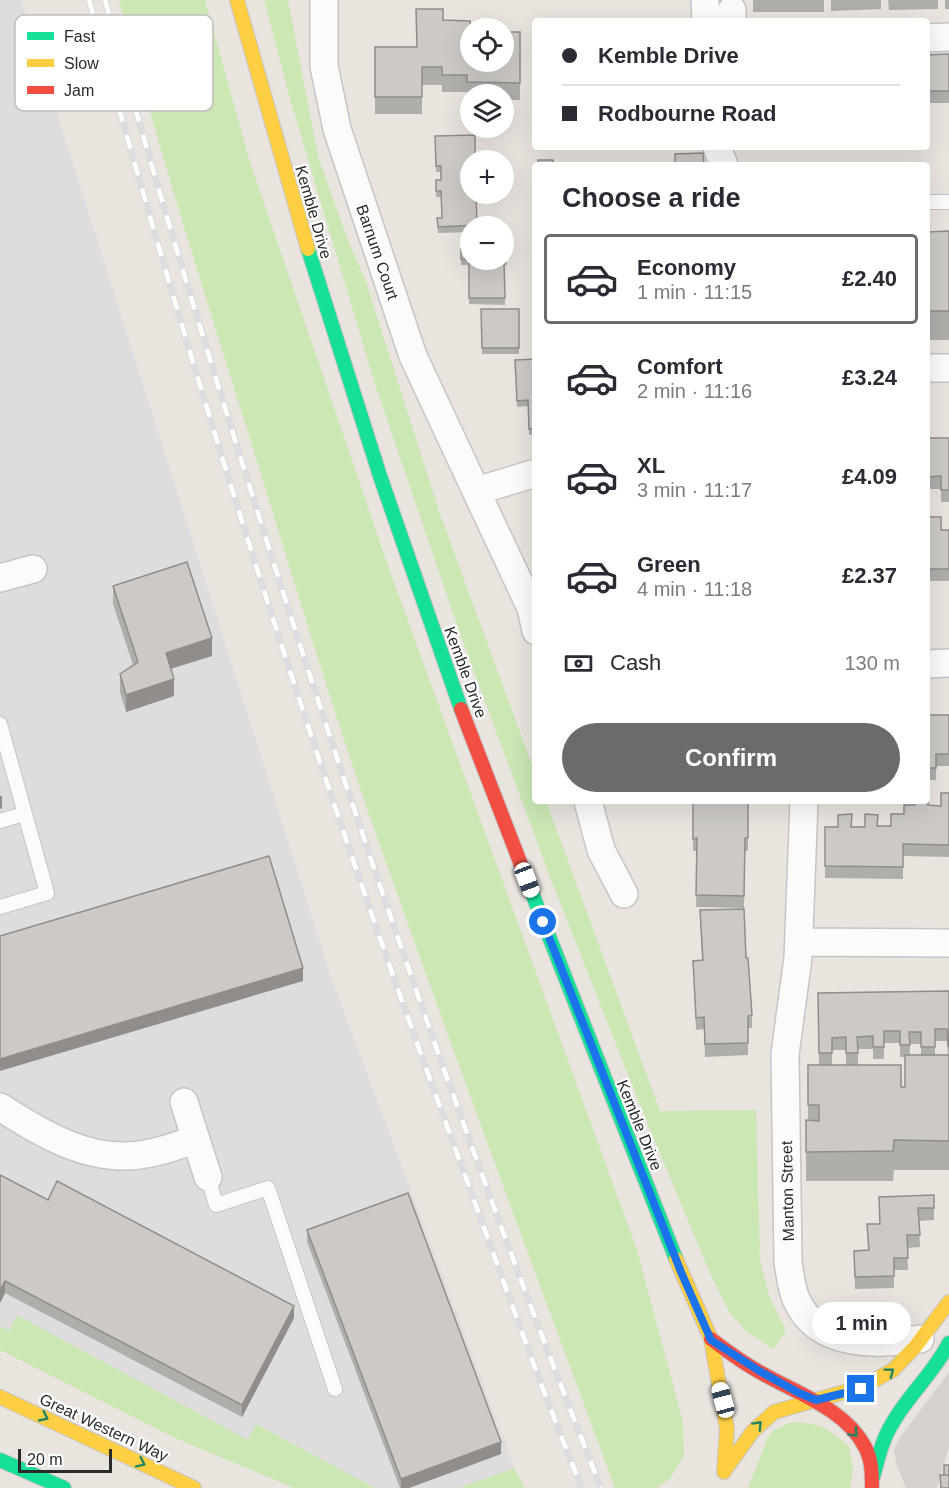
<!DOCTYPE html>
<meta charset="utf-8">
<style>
:root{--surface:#fff;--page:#f7f7f7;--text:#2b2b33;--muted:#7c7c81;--line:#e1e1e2;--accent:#6d6b69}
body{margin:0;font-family:Arial,sans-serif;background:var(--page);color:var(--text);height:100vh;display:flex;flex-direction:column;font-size:22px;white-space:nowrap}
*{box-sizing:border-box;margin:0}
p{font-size:20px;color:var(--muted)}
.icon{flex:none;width:33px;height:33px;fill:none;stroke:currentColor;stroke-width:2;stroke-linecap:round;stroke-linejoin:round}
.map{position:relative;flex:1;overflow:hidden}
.side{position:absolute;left:532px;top:162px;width:398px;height:642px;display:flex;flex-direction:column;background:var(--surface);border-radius:6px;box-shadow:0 6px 24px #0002}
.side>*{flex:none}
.banner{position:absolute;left:532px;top:18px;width:398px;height:132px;border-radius:6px;box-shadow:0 6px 24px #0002;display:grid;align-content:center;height:132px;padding:0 30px;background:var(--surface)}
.controls{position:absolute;left:460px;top:18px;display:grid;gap:12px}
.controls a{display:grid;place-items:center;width:54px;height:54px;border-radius:50%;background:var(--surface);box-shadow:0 6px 24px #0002;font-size:30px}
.scale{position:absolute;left:18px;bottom:15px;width:94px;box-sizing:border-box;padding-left:6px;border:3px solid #2a2a2a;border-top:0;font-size:16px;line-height:21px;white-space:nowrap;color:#2a2a2a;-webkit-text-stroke:4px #fff;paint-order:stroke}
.end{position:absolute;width:27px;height:27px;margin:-14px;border:8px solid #1a73e8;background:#fff;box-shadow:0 0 0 3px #fff}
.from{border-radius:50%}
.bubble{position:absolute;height:42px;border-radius:21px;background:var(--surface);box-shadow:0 6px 24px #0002;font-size:20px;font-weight:700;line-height:42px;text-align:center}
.car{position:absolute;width:18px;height:36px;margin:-18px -9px;border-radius:8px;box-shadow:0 0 4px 2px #0007;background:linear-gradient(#fff 24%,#345 0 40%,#fff 0 76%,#345 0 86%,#fff 0)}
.banner b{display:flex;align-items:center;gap:21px;height:57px;font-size:22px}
.banner b+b{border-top:2px solid var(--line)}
.banner i{width:15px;height:15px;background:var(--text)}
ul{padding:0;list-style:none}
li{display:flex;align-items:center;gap:18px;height:90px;margin:0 12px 9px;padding:0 18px;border:3px solid transparent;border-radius:6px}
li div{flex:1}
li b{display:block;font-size:22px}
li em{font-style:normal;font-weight:700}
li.on{border-color:var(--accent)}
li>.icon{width:54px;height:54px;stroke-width:1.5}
h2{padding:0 30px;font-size:27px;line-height:72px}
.pay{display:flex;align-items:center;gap:15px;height:66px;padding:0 30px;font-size:22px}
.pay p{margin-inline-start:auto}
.cta{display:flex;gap:12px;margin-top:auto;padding:12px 30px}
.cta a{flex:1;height:69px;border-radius:36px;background:var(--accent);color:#fff;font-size:24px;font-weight:700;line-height:69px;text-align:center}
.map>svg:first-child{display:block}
</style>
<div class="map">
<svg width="949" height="1488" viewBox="0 0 949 1488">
<rect width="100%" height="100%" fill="#e9e4de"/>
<path fill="#dfdcde" d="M0,0h21l310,977 191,511h-192l-330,-150z"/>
<path fill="#cae7b4" d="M119,0h86l45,162 142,415 245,673 46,172 1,33 -14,24 -14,9h-41c-83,-224 -167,-449 -246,-674 -40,-117 -76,-235 -112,-353 -48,-153 -97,-306 -138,-461z
M264,0h24l30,156 29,82 19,44 74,232 95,259 1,28h10l114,310 96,-1 4,151 10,37 16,33 -13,18 -26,-17 -17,-19 -18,-35 -68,-163 -96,-243 -90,-244 -84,-247 -83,-279z
M17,1315l231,125 8,-16 119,64h-81l-119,-50 -175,-88v-24l9,5z
M791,1422c30,1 37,6 58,25l4,23 -3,18h-102l20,-51 6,-7z
M514,1468l11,20h-66z"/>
<path fill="#d7d2cd" d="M949,1372v74l-12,42h-31l-10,-25 -2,-14 7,-13z"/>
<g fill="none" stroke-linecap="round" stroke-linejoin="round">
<defs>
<path id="lane" d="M927,202h22
M0,724l47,169 -47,14
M0,821l24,-7
M208,1177l8,28 52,-17 67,201"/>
<path id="street" d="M324,0v66l13,63 76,227 63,135 60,-18
M705,0l1,21
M732,10v11
M927,38l22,-1
M717,147l7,18
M927,368h22
M476,491l55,117 5,23
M0,578l33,-9
M927,664l22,-1
M588,801l13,49 23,44
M804,801l-6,157 -13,96 3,208c2,12 3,25 8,37 21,49 81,46 124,40
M799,942l150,1
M184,1102l24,75
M0,1107c46,29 94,59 151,46 15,-3 30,-9 44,-13"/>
<path id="fast" d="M308,249l72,227 81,233
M530,888l146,371
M0,1460l64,28
M873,1477c5,-18 9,-37 19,-53 16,-29 42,-51 57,-81"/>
<path id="slow" d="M237,0l71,249
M676,1259l35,80 16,90 -3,43
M0,1397l194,91
M725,1470l28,-39 21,-19 88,-25 31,-17 22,-23 34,-45"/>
<path id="jam" d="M461,709l69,179
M711,1339c17,13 35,26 54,36 34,19 81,35 100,72 7,13 7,27 7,41"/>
</defs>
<use href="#lane" stroke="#c6c4c5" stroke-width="16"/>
<use href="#street" stroke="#c6c4c5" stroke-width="30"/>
<use href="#fast" stroke="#c6c4c5" stroke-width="16"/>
<use href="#slow" stroke="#c6c4c5" stroke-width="16"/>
<use href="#jam" stroke="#c6c4c5" stroke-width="16"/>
<use href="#lane" stroke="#fcfbfa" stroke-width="14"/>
<use href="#street" stroke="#fcfbfa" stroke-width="27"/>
<use href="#fast" stroke="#16e098" stroke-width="14"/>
<use href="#slow" stroke="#ffcf43" stroke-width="14"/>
<use href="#jam" stroke="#f24e42" stroke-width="14"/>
<defs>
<path id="rail" d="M89,0c106,388 228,771 366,1148 42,114 81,228 127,340
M105,0c54,198 115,394 177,589 97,303 202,603 319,899"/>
</defs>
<use href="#rail" stroke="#dddddf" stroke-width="7"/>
<use href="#rail" stroke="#fff" stroke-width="4.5" stroke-dasharray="14" stroke-linecap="butt"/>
</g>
<path fill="#b0aeaa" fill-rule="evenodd" d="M753,0h71v12h-71z
M831,0h50v9l-50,2z
M888,0h50v9l-49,1z
M945,0h4v9h-4z
M443,20l27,11 50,1v68h-16v-6h-33v6h-4v-8h-25v-7h-20v29h-47v-67h42z
M949,54v49h-22v-48z
M435,136l41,58 1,32h-6v6l-33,1 -1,-15h5l-1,-21h-5v-17h5v-8h-5z
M949,231v109h-22v-108z
M507,237v28h-3l1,40 -36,-1v-39h-8v-17l7,1z
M481,309h38v45h-37z
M536,359v76h-7l-1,-29 -11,1 -2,-47z
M927,438h22v64h-8v-13h-14v14z
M927,530h22v51h-22z
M113,586l99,70 -41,13 3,27 -48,16 -6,-20v-18l13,-9 -20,-61z
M927,715h22v51h-13v14h-9z
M949,793v64l-46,-1v23l-78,-1v-51l66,-1 13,-12 24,-9 13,1z
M693,801h55v50h-3l-1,57 -48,-1 1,-56h-4z
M700,910l46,48 6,57v13h-4v27l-43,2 -1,-28 -8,1 -3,-69h9z
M949,991v179h-55l-1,11h-87v-61h2v-55h11l-1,-72zM935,1041h12l1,14h-13zM884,1043h16v14h5v30h-4l-43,-22v-16h15v10h11zM910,1044h11v11h-11zM832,1050h14v15h-14z
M0,1175l48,25 246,118 -52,99 -237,-124 -5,10z
M934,1195v25l-15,1 1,26 -13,1 1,22h-14v18l-39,1 -1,-38 14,-1 -1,-26h13l-1,-27z
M307,1230l194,224 -92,34h-9l-93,-246z"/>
<path fill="#908d8b" d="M212,638v18l-46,14v-17z
M174,679v17l-48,16v-17z
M0,796h2v12l-2,1z
M303,968v13l-303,90v-12z
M5,1281v12l-5,10v-13z
M294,1306v12l-52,99v-12z
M501,1442v12l-92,34h-8v-9z"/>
<path fill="#cdcac6" stroke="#908d8b" stroke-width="1.5" d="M416,9h27v11l27,1 1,10v31h33v-30h16v51l-53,-1v-7h-25v-8h-20v30h-47v-50h42z
M567,19v2h-28v-1z
M949,54v37h-22v-36z
M475,135v25h-4v34h5l1,31 -39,2 -1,-9h5l-1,-27h-5v-11h5v-14h-5l-1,-30z
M703,153l1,12h-91v-1l62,-1v-9z
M538,160h15l1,5h54h-70z
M949,231v80h-22v-79z
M468,237h3v23h33l1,38h-36v-39h-8v-11l7,1z
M504,237h3v22h-3z
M481,309h38v39h-37z
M536,359v70h-7l-1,-29 -11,1 -2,-41z
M927,438h22v52h-8v-14l-14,1v14z
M928,517h13v13h8v39h-22v-39h1z
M187,562l25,76 -46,15 8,26 -48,16 -6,-21 18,-12 -25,-76z
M927,715h22v39h-13v14h-9z
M927,793h1v12l13,1v-13h8v52l-46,-1v23l-78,-1v-39h13v-12l14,-1 -1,13h14v-13l13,1 -1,11h14v-12h13v-9h11v-4h12z
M693,801h55v37h-3l-1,58 -48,-1 1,-57 -4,1z
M269,856l34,112 -303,91v-123z
M744,909l2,49h2l4,57 -4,1v27l-43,1 -1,-27 -8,1 -3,-57 10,-1 -3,-50z
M949,991v55h-1l-1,-17h-12v18h-14v-15h-12l1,13h-10v-14h-16v16h-11v-11l-16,1 1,16h-12v-16l-14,1v15h-13l-1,-60z
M905,1055h44v86l-55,-1 -1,11 -87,1v-32l13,1v-16h-11v-40h93v22h4z
M0,1175l48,25 9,-19 237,125 -52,99 -237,-124 -5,9z
M408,1193l93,249 -100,37 -94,-249z
M934,1195v13h-16l2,27h-13l1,23h-14v18l-39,1 -1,-26 15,-1 -2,-26h13l-1,-27z
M944,1465h5v10h-5z
M940,1475h9v13h-8z"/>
<defs><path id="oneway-chevron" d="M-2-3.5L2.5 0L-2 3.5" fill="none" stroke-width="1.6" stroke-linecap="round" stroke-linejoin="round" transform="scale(1.5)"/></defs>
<g stroke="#208561">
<use href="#oneway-chevron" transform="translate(890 1372) rotate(-37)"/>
<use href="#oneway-chevron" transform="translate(44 1417) rotate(25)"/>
<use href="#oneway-chevron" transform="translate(758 1425) rotate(-47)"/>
<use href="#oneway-chevron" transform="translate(854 1433) rotate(47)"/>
<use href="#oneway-chevron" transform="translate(141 1463) rotate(26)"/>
</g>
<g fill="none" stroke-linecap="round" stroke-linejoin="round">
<path stroke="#1a73e8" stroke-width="8" d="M543,922l138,350 30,68 50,32 38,21 17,7 45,-11"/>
</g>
<g text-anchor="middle" stroke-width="4.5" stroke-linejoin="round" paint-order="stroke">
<g font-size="16" fill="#2a2a2a" stroke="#fff">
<text transform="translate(314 212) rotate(74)" y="6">Kemble Drive</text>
<text transform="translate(378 252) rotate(71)" y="6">Barnum Court</text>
<text transform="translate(466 672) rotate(70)" y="6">Kemble Drive</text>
<text transform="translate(640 1125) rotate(68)" y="6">Kemble Drive</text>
<text transform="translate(787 1191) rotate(-91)" y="6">Manton Street</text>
<text transform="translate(104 1427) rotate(25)" y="6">Great Western Way</text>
</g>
</g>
<rect x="15" y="15" width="198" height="96" rx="9" fill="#fff" stroke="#bfbfbf" stroke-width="1.5"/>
<rect x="27" y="32" width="27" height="8" fill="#16e098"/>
<rect x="27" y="59" width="27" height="8" fill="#ffcf43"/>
<rect x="27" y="86" width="27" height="8" fill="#f24e42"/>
<g font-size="16" fill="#2a2a2a">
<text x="64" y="42">Fast</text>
<text x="64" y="69">Slow</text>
<text x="64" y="96">Jam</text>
</g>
</svg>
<div class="controls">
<a><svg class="icon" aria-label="locate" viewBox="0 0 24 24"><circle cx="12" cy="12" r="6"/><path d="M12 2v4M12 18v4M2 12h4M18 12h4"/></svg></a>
<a><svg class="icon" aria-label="layers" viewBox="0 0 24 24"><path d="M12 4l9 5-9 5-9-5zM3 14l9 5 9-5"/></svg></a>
<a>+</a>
<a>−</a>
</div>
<div class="scale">20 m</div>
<i class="end from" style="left:543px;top:922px"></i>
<i class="end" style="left:861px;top:1389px"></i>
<div class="bubble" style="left:812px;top:1302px;width:99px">1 min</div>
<i class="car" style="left:527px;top:880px;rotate:159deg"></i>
<i class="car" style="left:723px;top:1400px;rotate:345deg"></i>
<div class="banner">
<b><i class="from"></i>Kemble Drive</b>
<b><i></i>Rodbourne Road</b>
</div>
<section class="side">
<h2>Choose a ride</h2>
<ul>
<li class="on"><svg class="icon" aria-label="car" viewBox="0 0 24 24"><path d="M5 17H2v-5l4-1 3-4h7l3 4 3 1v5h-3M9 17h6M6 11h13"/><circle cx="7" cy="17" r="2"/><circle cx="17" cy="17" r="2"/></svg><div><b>Economy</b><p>1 min · 11:15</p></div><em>£2.40</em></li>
<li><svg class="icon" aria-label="car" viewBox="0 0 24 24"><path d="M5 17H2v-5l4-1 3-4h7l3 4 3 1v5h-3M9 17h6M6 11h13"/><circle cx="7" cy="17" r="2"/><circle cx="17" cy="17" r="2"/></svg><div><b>Comfort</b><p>2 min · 11:16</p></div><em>£3.24</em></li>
<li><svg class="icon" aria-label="car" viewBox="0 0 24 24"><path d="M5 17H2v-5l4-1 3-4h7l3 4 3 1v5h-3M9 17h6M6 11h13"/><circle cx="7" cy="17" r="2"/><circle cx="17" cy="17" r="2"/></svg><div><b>XL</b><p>3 min · 11:17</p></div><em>£4.09</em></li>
<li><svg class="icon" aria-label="car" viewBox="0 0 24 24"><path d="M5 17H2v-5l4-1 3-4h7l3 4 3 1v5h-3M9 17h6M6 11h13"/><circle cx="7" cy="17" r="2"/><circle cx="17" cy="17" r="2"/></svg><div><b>Green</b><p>4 min · 11:18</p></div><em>£2.37</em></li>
</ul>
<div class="pay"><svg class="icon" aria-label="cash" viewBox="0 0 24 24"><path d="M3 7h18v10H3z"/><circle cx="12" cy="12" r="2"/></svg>Cash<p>130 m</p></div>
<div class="cta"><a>Confirm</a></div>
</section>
</div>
